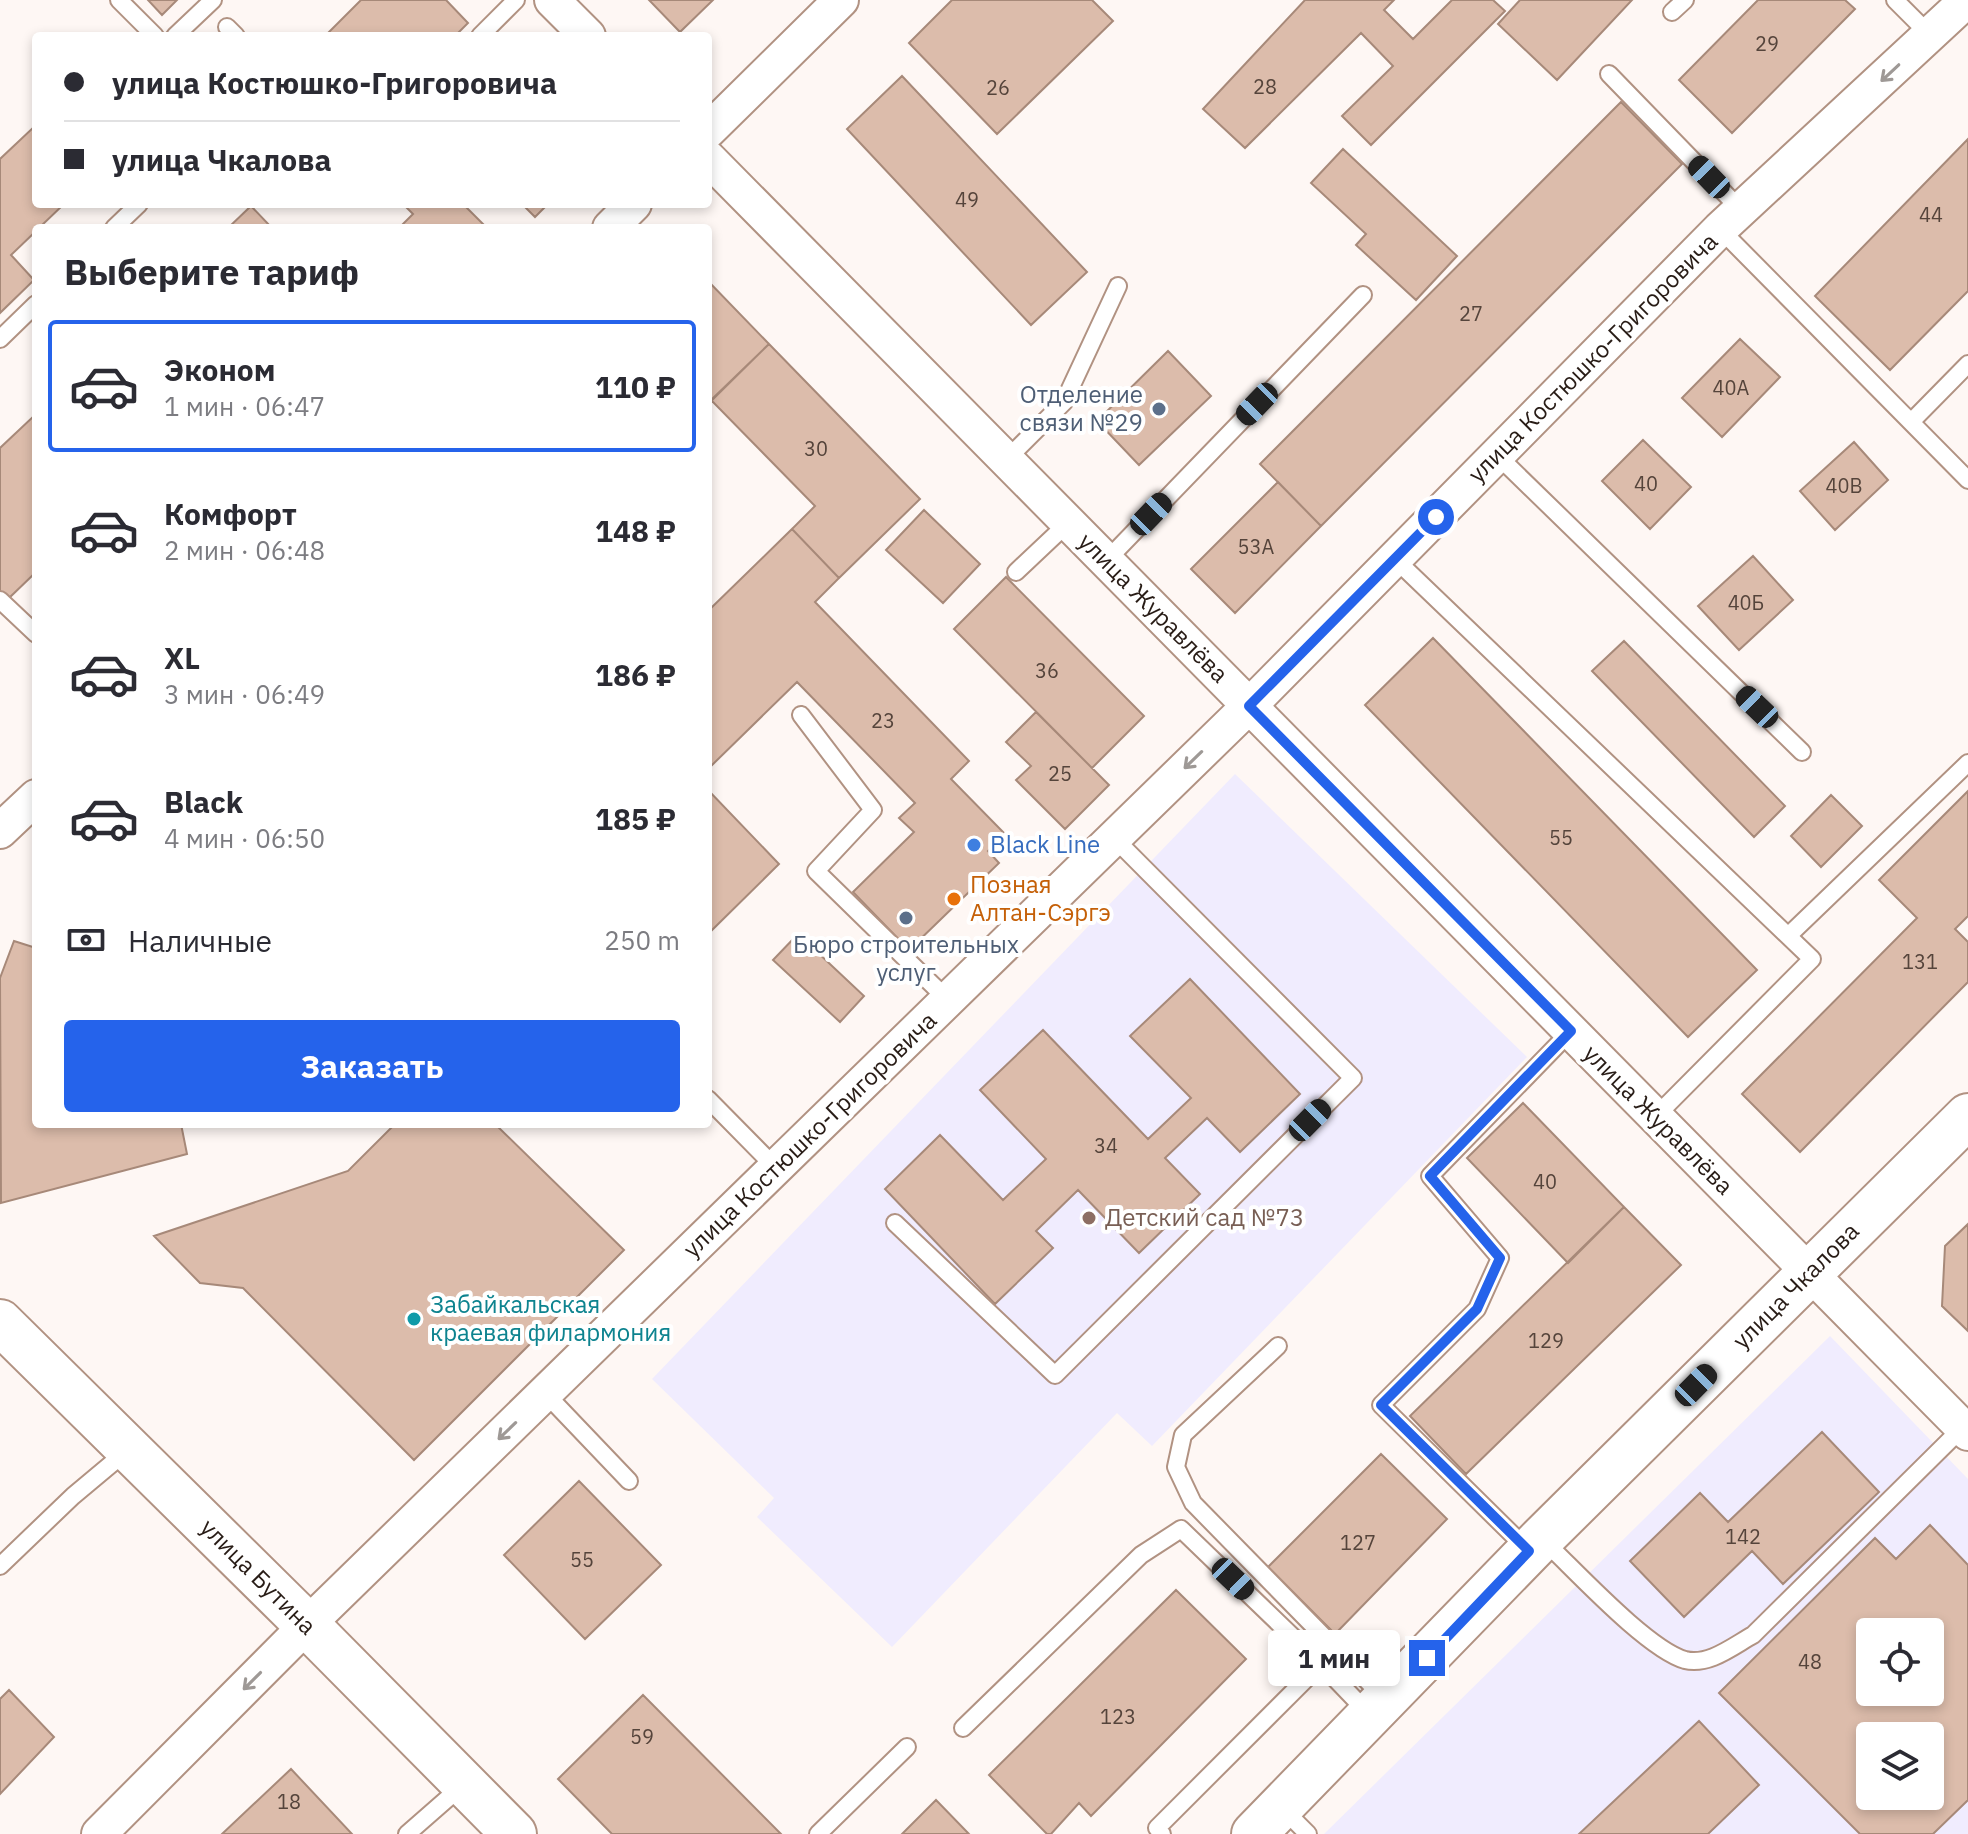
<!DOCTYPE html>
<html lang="ru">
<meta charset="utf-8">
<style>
:root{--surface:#fff;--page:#f2f2f3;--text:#2b2b33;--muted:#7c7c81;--line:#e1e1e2;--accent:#2563eb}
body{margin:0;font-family:"IBM Plex Sans",sans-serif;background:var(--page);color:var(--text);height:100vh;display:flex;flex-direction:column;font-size:30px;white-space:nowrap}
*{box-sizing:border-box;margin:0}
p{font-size:26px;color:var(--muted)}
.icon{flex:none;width:44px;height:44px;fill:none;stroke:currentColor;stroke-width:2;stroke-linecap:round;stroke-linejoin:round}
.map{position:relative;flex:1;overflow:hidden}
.side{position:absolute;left:32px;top:224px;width:680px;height:904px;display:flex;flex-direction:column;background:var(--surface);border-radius:8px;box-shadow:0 4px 12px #0003}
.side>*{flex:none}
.guide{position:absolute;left:32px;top:32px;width:680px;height:176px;border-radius:8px;box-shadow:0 4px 12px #0003;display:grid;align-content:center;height:176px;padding:0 32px;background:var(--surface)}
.buttons{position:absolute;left:1856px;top:1618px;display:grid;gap:16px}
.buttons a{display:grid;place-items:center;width:88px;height:88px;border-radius:8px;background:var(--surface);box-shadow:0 4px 12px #0003;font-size:40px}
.end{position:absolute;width:36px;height:36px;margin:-18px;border:10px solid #2563eb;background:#fff;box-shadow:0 0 0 4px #fff}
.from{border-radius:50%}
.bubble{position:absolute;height:56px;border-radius:8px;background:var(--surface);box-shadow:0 4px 12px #0003;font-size:26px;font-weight:700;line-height:56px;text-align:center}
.car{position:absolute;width:24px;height:48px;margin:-24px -12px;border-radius:10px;box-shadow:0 0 6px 2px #0007;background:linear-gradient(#222 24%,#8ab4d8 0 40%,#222 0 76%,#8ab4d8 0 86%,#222 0)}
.guide b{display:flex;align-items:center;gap:28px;height:76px;font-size:30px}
.guide b+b{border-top:2px solid var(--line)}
.guide i{width:20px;height:20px;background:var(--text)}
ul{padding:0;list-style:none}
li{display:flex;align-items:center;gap:24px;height:132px;margin:0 16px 12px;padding:0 16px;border:4px solid transparent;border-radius:8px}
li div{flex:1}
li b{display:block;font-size:30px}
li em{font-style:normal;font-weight:700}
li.current{border-color:var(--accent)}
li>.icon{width:72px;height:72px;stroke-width:1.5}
h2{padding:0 32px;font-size:36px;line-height:96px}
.pay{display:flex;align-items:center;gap:20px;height:88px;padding:0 32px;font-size:30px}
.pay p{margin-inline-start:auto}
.cta{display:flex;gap:16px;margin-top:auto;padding:16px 32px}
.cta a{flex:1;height:92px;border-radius:8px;background:var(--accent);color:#fff;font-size:32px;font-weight:700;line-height:92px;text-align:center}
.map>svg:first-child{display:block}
</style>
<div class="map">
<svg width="1968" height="1834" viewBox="0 0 1968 1834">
<rect width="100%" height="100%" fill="#fef7f4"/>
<path fill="#f0ecfe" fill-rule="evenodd" d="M1235,774l292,283 -375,389 -35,-33 -225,234 -135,-130 17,-19 -122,-119z
M1830,1336l138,143v355h-644zM1870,1632h60v60h-60zM1870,1736h60v60h-60z"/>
<path fill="#dcbcab" stroke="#a78979" stroke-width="2" fill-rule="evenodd" d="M148,0h29l-15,15z
M361,0h85l22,23 -13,13h-124l-3,-3z
M649,0h64l-33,32z
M952,0h140l21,21 -116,113 -88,-91z
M1305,0h89l-10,10 29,29 39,-39h41l12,11 -134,134 -29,-29 51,-50 -32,-33 -116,115 -42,-39z
M1520,0h112l-75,80 -59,-56z
M1758,0h87l10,9 -123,124 -53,-53z
M902,76l185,196 -56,53 -184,-196z
M1621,102l61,62 -361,362 -61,-62z
M36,125v79h28l-25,24h-3v3l-25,24 23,25 -34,33v-154z
M1968,139v152l-78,79 -75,-74z
M1343,149l114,107 -41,44 -60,-55 10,-11 -55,-51z
M403,204h60l24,24h-88l14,-14z
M522,204h26l-13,13z
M251,206l21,22h-44z
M708,281l61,63 -61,60z
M1740,339l40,38 -58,60 -40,-39z
M769,344l151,155 -81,79 -47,-49 23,-23 -104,-106z
M1168,351l43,45 -72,69 -42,-44z
M36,414v158l-28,27 -8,-8v-143z
M1643,440l48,47 -41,42 -48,-48z
M1854,442l34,38 -53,50 -35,-39z
M1278,482l43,44 -86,87 -44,-44z
M924,510l56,54 -37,39 -57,-53z
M792,529l47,49 -24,24 154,159 -18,18 54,55 -17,17 11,12 -90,87 -56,-58 61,-60 -15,-14 16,-15 -118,-121 -89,87v-158z
M1753,556l40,44 -54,50 -41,-44z
M1006,577l138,139 -52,52 -138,-139z
M1433,638l324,332 -69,67 -323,-332z
M1624,641l161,165 -31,31 -162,-166z
M1036,712l73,73 -44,44 -49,-49 15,-14 -25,-24z
M708,790l71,74 -71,70z
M1968,791v125l-13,13 13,13v40l-168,170 -58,-58 175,-176 -38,-38z
M1831,795l31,31 -41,41 -30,-31z
M798,934l66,62 -24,26 -67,-62z
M14,941l22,7v176h145l6,30 -186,49 -1,-225z
M1190,979l110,115 -60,58 -33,-34 -42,40 35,36 -61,59 -61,-63 -42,41 17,17 -58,56 -110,-115 55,-54 63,65 43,-41 -66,-69 63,-60 105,109 43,-41 -61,-62z
M1523,1103l101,104 -56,56 -101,-105z
M395,1124h100l129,126 -210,210 -171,-172 -43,-5 -46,-47 194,-65z
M1624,1207l57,58 -215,209 -56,-58z
M1968,1224v107l-26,-25 3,-60z
M1822,1432l57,60 -96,92 -31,-33 -68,66 -54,-56 70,-68 28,29z
M1381,1454l66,65 -112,115 -67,-67z
M579,1481l82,84 -76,74 -81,-84z
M1930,1525l38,40v235l-35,34h-73l-141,-141 156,-155 21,21zM1870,1632h60v60h-60zM1870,1736h60v60h-60z
M1176,1590l70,69 -155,157 -12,-13 -28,31h-4l-58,-59z
M9,1690l45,47 -54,57v-95z
M643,1695l138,139h-169l-54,-55z
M1699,1721l60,64 -51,49h-129z
M291,1769l61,65h-130z
M936,1800l33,34h-67z"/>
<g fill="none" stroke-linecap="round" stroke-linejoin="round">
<defs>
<path id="lane" d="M119,0l36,36
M1895,0l36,36
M1672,12l13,-12
M227,27l9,9
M175,36l38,-36
M480,36l36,-36
M1609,74l132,136
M114,228l25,-24
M1720,229l248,251
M0,339l36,-35
M1911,422l57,-58
M1497,455l305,297
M1006,460l58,-58 54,-116
M1395,559l417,400 -157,158
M1106,561l257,-266
M1016,572l53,-50
M0,600l36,34
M801,715l72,95 -57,61 132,129
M1788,936l180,-173
M708,1099l68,69
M895,1223l160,152 298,-297 -239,-240
M1278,1346l-95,89 -7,32 17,36 192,196
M545,1393l84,88
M1544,1541c31,29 103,108 141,119 24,6 48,-14 68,-25l209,-207
M1527,1549l-146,-144 96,-96 23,-51 -70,-82 141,-145
M0,1566l73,-70 55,-46
M963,1728l178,-173 40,-26 140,135 49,51
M1282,1808l26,26
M407,1834l56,-49
M818,1834l89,-87
M1162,1834l-5,-6 164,-164"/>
<path id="street" d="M552,0l36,36
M708,131l133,-131
M708,158l1260,1275
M610,228l24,-24
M0,831l36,-34
M99,1834l208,-209 942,-919 471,-477 247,-229"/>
<path id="secondary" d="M0,1322l307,303 207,209
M1254,1834l288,-296 426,-422"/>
</defs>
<use href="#lane" stroke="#b19282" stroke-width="20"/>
<use href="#street" stroke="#b19282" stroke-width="38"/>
<use href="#secondary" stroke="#b19282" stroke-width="48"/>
<use href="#lane" stroke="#fff" stroke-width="16"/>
<use href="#street" stroke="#fff" stroke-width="34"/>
<use href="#secondary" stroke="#fff" stroke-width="44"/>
</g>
<defs><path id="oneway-shaft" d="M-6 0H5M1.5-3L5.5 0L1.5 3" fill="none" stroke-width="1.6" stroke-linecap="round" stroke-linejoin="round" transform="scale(2)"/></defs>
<g stroke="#9e9996">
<use href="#oneway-shaft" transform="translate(1890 73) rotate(137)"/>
<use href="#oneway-shaft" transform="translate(1193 760) rotate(136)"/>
<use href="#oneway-shaft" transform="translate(507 1431) rotate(136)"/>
<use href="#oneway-shaft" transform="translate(252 1681) rotate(135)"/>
</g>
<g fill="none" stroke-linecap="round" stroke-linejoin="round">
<path stroke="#2563eb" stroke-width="10" d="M1427,1658l102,-107 -148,-146 96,-96 23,-51 -70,-82 141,-145 -322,-325 187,-189"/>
</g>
<g fill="#5c6f8a" stroke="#fff" stroke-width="3">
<circle cx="1159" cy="409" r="8"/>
<circle cx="906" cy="918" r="8"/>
</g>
<circle fill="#3f7fe0" stroke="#fff" stroke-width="3" cx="974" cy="845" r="8"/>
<circle fill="#e8710a" stroke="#fff" stroke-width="3" cx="954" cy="899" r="8"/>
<circle fill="#8d6e63" stroke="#fff" stroke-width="3" cx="1089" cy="1218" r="8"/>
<circle fill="#0f9aa8" stroke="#fff" stroke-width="3" cx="414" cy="1319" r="8"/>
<g text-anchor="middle" stroke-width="8" stroke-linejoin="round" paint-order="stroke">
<g font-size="20" fill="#55443b">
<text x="1767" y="51">29</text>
<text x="1265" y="94">28</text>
<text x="998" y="95">26</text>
<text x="967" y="207">49</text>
<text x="1931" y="222">44</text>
<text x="1471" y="321">27</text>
<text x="1731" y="395">40А</text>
<text x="816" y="456">30</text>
<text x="1646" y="491">40</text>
<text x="1844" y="493">40В</text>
<text x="1256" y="554">53А</text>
<text x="1746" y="610">40Б</text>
<text x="1047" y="678">36</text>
<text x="883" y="728">23</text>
<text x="1060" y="781">25</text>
<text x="1561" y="845">55</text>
<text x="1920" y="969">131</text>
<text x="1106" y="1153">34</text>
<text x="1545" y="1189">40</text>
<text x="1546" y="1348">129</text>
<text x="1743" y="1544">142</text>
<text x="1358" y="1550">127</text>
<text x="582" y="1567">55</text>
<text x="1810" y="1669">48</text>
<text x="1118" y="1724">123</text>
<text x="642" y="1744">59</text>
<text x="289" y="1809">18</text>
</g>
<g font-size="24" fill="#281c16" stroke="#fff">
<text transform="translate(1593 358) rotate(-45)" y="8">улица Костюшко-Григоровича</text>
<text transform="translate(1153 608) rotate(45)" y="8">улица Журавлёва</text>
<text transform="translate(1658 1120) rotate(45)" y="8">улица Журавлёва</text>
<text transform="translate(810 1135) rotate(-44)" y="8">улица Костюшко-Григоровича</text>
<text transform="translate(1796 1286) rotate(-45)" y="8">улица Чкалова</text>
<text transform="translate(258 1577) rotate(45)" y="8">улица Бутина</text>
</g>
<g font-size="24" fill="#4e5e75" stroke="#fff" text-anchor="end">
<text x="1143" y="403">Отделение<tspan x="1143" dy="28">связи №29</tspan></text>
<text x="906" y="953" text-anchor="middle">Бюро строительных<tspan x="906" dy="28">услуг</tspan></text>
</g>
<g font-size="24" fill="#366cbe" stroke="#fff" text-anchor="start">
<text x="990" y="853">Black Line</text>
</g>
<g font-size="24" fill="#c56008" stroke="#fff" text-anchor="start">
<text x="970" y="893">Позная<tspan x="970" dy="28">Алтан-Сэргэ</tspan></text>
</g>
<g font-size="24" fill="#785e54" stroke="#fff" text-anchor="start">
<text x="1105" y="1226">Детский сад №73</text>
</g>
<g font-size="24" fill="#0d838f" stroke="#fff" text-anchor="start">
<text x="430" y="1313">Забайкальская<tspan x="430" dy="28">краевая филармония</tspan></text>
</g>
</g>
</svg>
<div class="buttons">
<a><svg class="icon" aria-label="locate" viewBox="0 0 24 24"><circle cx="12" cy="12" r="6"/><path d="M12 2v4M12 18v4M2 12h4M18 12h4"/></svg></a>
<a><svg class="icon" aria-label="layers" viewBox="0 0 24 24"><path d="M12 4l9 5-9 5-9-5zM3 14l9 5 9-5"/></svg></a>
</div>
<i class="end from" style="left:1436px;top:517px"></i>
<i class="end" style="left:1427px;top:1658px"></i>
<div class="bubble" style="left:1268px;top:1630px;width:132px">1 мин</div>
<i class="car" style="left:1709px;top:177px;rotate:316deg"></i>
<i class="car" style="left:1257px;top:404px;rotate:224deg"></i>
<i class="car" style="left:1151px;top:514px;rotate:44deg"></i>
<i class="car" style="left:1757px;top:707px;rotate:314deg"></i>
<i class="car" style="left:1310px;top:1120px;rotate:45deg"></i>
<i class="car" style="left:1696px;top:1385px;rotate:45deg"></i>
<i class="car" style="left:1233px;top:1579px;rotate:134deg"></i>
<div class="guide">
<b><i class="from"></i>улица Костюшко-Григоровича</b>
<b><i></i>улица Чкалова</b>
</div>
<section class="side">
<h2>Выберите тариф</h2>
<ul>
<li class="current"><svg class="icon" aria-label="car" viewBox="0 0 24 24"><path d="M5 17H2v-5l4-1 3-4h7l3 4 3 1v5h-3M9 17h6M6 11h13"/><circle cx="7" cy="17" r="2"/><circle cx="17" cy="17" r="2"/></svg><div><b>Эконом</b><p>1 мин · 06:47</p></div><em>110 ₽</em></li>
<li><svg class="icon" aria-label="car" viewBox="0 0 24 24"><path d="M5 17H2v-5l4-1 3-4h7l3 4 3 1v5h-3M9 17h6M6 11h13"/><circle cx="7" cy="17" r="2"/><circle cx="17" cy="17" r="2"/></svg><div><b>Комфорт</b><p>2 мин · 06:48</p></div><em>148 ₽</em></li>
<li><svg class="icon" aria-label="car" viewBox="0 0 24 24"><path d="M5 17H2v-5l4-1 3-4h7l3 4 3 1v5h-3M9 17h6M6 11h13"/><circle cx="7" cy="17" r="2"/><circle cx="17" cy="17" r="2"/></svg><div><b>XL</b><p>3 мин · 06:49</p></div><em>186 ₽</em></li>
<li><svg class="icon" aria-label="car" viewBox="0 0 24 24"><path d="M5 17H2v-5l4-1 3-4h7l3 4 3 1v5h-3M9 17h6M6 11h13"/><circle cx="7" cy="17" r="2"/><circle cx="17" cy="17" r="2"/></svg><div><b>Black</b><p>4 мин · 06:50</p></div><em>185 ₽</em></li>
</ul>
<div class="pay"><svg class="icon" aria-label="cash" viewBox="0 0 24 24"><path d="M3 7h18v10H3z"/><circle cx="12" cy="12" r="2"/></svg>Наличные<p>250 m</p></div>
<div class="cta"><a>Заказать</a></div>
</section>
</div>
